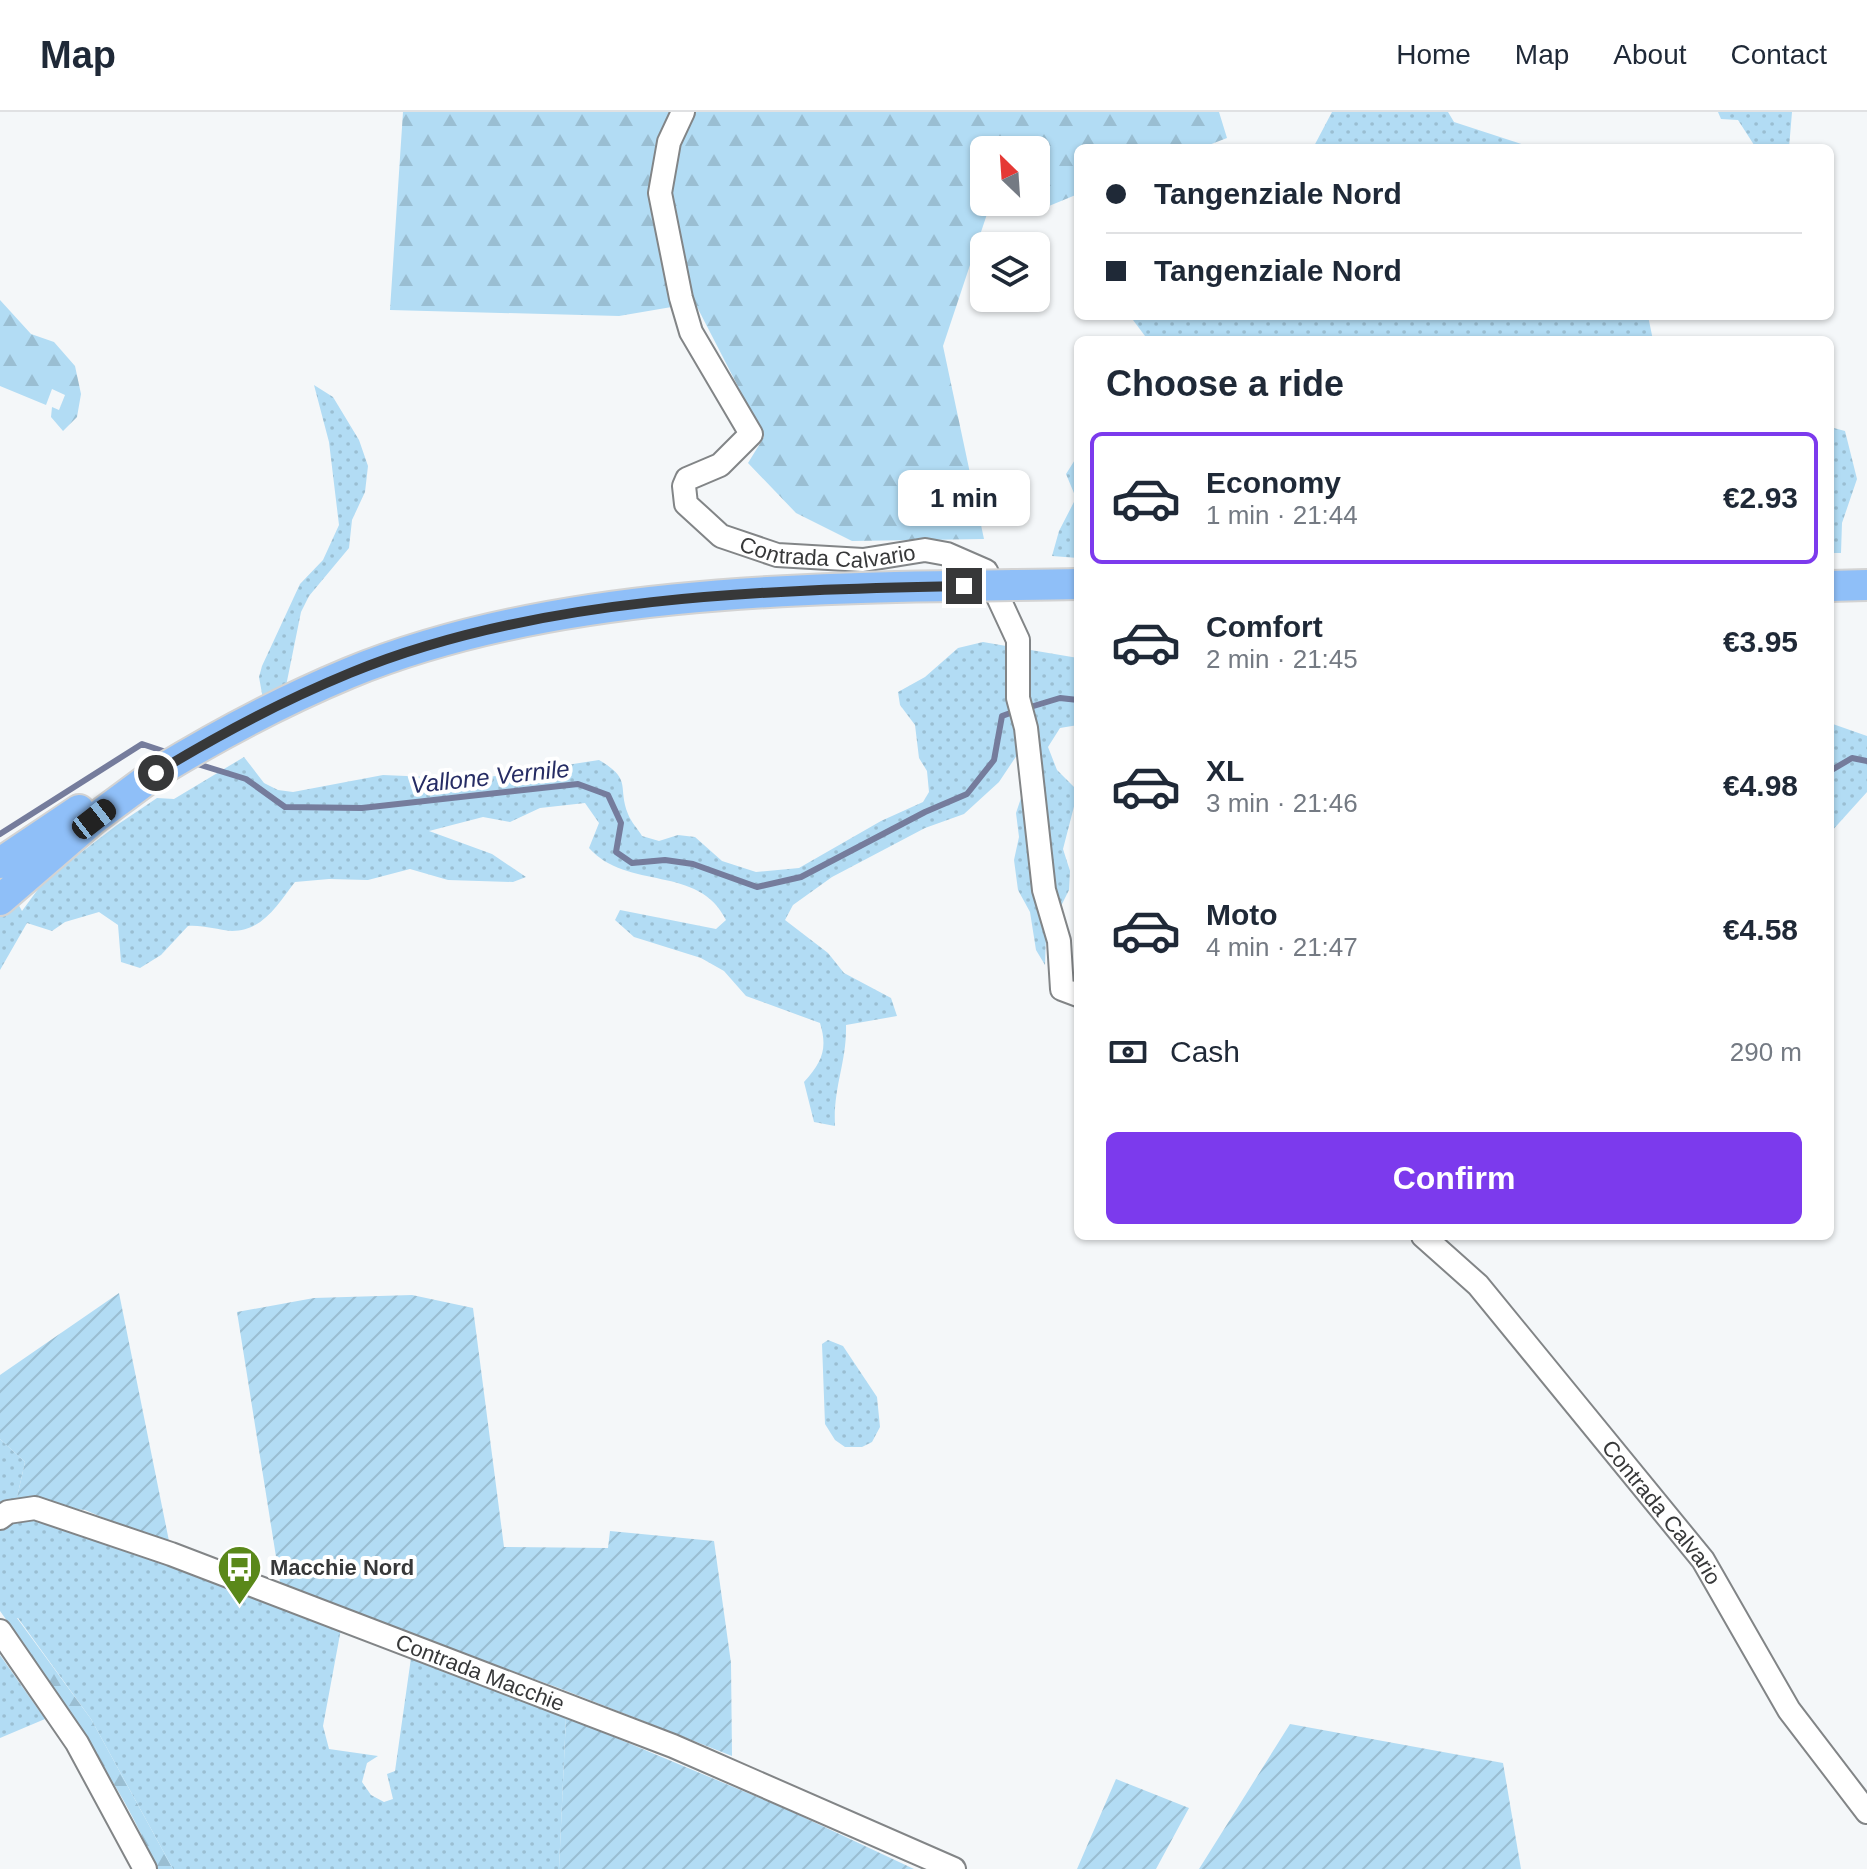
<!DOCTYPE html>
<meta charset="utf-8">
<style>
:root{--surface:#fff;--page:#f2f2f3;--text:#1f2937;--muted:#747a83;--line:#e0e1e3;--accent:#7c3aed}
body{margin:0;font-family:Arial,sans-serif;background:var(--page);color:var(--text);height:100vh;display:flex;flex-direction:column;font-size:30px;white-space:nowrap}
*{box-sizing:border-box;margin:0}
p{font-size:26px;color:var(--muted)}
.icon{flex:none;width:44px;height:44px;fill:none;stroke:currentColor;stroke-width:2;stroke-linecap:round;stroke-linejoin:round}
.map{position:relative;flex:1;overflow:hidden}
.details{position:absolute;left:1074px;top:224px;width:760px;height:904px;display:flex;flex-direction:column;background:var(--surface);border-radius:12px;box-shadow:0 2px 6px #0004}
.details>*{flex:none}
.top-card{position:absolute;left:1074px;top:32px;width:760px;height:176px;border-radius:12px;box-shadow:0 2px 6px #0004;display:grid;align-content:center;height:176px;padding:0 32px;background:var(--surface)}
.needle{width:52px;rotate:335deg}
.tools{position:absolute;left:970px;top:24px;display:grid;gap:16px}
.tools a{display:grid;place-items:center;width:80px;height:80px;border-radius:12px;background:var(--surface);box-shadow:0 2px 6px #0004;font-size:40px}
.end{position:absolute;width:36px;height:36px;margin:-18px;border:10px solid #373839;background:#fff;box-shadow:0 0 0 4px #fff}
.from{border-radius:50%}
.bubble{position:absolute;height:56px;border-radius:12px;background:var(--surface);box-shadow:0 2px 6px #0004;font-size:26px;font-weight:700;line-height:56px;text-align:center}
.car{position:absolute;width:24px;height:48px;margin:-24px -12px;border-radius:10px;box-shadow:0 0 6px 2px #0007;background:linear-gradient(#222 24%,#8ab4d8 0 40%,#222 0 76%,#8ab4d8 0 86%,#222 0)}
.top-card b{display:flex;align-items:center;gap:28px;height:76px;font-size:30px}
.top-card b+b{border-top:2px solid var(--line)}
.top-card i{width:20px;height:20px;background:var(--text)}
ul{padding:0;list-style:none}
li{display:flex;align-items:center;gap:24px;height:132px;margin:0 16px 12px;padding:0 16px;border:4px solid transparent;border-radius:12px}
li div{flex:1}
li b{display:block;font-size:30px}
li em{font-style:normal;font-weight:700}
li.active{border-color:var(--accent)}
li>.icon{width:72px;height:72px;stroke-width:1.5}
h2{padding:0 32px;font-size:36px;line-height:96px}
.pay{display:flex;align-items:center;gap:20px;height:88px;padding:0 32px;font-size:30px}
.pay p{margin-inline-start:auto}
.cta{display:flex;gap:16px;margin-top:auto;padding:16px 32px}
.cta a{flex:1;height:92px;border-radius:12px;background:var(--accent);color:#fff;font-size:32px;font-weight:700;line-height:92px;text-align:center}
header{display:flex;align-items:center;gap:48px;box-sizing:border-box;height:112px;padding:0 40px;background:var(--surface);border-bottom:2px solid var(--line)}
header strong{font-size:38px}
nav{display:flex;gap:44px;margin-inline-start:auto;font-size:28px}
.map>svg:first-child{display:block}
</style>
<header>
<strong>Map</strong>
<nav><a>Home</a><a>Map</a><a>About</a><a>Contact</a></nav>
</header>
<div class="map">
<svg width="1867" height="1757" viewBox="0 0 1867 1757">
<defs>
<pattern id="grass-dots" width="8" height="8" patternUnits="userSpaceOnUse" patternTransform="scale(2)"><rect width="8" height="8" fill="#b2dcf4"/><path d="M2 2h.1M6 6h.1" fill="none" stroke="#9abed2" stroke-width="1.8" stroke-linecap="round"/></pattern>
<pattern id="forest-firs" width="22" height="20" patternUnits="userSpaceOnUse" patternTransform="scale(2)"><rect width="22" height="20" fill="#b2dcf4"/><path d="M5 1l3.5 6h-7zM16 11l3.5 6h-7z" fill="#9abed2"/></pattern>
<pattern id="garden-furrows" width="10" height="10" patternUnits="userSpaceOnUse" patternTransform="scale(2)"><rect width="10" height="10" fill="#b2dcf4"/><path d="M-1 1l2-2M0 10L10 0M9 11l2-2" fill="none" stroke="#9abed2"/></pattern>
</defs>
<rect width="100%" height="100%" fill="#f4f7f9"/>
<path fill="url(#grass-dots)" d="M1332,0h116l6,10 80,26h-221z
M1718,0h74l-3,36h-33l-18,-28 -17,-1z
M1130,204h518l5,24h-505z
M314,273l19,12 26,43 9,26 -3,26 -13,28 -3,28 -40,48 -8,16 -16,79 -22,8 -4,-22 3,-11 38,-82 23,-24 16,-35 -10,-83z
M1830,315l15,4 12,48 -15,44 -1,30h-11z
M1078,343v103l-26,-2 7,-25 17,-33 -10,-24z
M983,530l95,16v67l-18,3 -12,19 9,23 21,21 -15,58 7,22 -1,19 -23,46 -1,29 -9,-15 -6,-38 -12,-22 -4,-30 5,-23 -3,-24 6,-18 19,-27 -22,-16 -20,30 -35,32 -39,14 -93,49 -39,28 -8,15 43,33 16,20 47,25 6,18 -51,9c1,37 -13,62 -11,101l-21,-4 -10,-40c18,-20 24,-33 16,-59l-74,-27 -22,-25 -23,-13 -67,-21 -19,-17 5,-10 96,19 10,-9c-27,-56 -99,-29 -137,-72l10,-25 -14,-20 -45,5 -30,14 -27,-5 -54,14 63,23 34,23 -13,5 -65,-2 -38,-11 -42,11 -39,-1 -34,3c-17,22 -32,49 -63,49 -15,-1 -28,-6 -44,-5l-27,29 -21,13 -19,-6 -3,-37 -19,-13 -34,10 -13,9 -25,-8 -27,47v-99l22,40 22,-30 73,-56 40,-27 17,1 70,-42 20,26 14,7 15,2 90,-17 93,4 123,-19c34,20 18,26 29,54 3,8 10,15 14,22l17,5 19,-6 17,2 27,24 34,11 43,-4 82,-47 42,-19 6,-10 -2,-21 -8,-13 -4,-33 -15,-20 -2,-13 27,-15 33,-29z
M1830,611l37,13v56l-37,41z
M828,1228l15,6 34,51 3,30 -8,15 -10,5h-17l-10,-7 -10,-16 -3,-80z
M0,1327l25,23 -9,40 -16,8z
M30,1406l26,4 285,107 -18,97 6,23 49,7 -11,7 -5,19 9,13 13,7 9,-3 -6,-25 8,-3 16,-113 155,59 -7,152h-386l-82,-150 -73,-101h-13l-5,-7v-83z
M0,1543l45,64 -45,19z"/>
<path fill="url(#forest-firs)" d="M403,0h816l8,26 -26,10h-123v46l-29,12 -13,-9v-47h-52v52h7l-48,144 41,193 -132,2 -56,-28 -48,-50 16,-26 -69,-134 -76,13 -229,-6z
M0,188l31,34 23,8 21,24 6,28 -4,23 -14,14 -12,-14 1,-10 7,3 6,-15 -13,-6 -6,16 -46,-19z
M5,1506h12l74,101 82,150h-17c-35,-93 -102,-167 -151,-251z"/>
<path fill="url(#garden-furrows)" d="M119,1181l51,253 -85,-36 -69,-8 9,-40 -25,-23v-64z
M412,1183l61,13 31,239 104,1 2,-17 104,10 17,122 1,93 -173,-68 -278,-100 -44,-276 77,-14z
M566,1605l220,92 128,60h-355z
M1290,1612l213,39 18,106h-322z
M1116,1667l73,29 -33,61h-79z"/>
<g fill="none" stroke-linecap="round" stroke-linejoin="round">
<path stroke="#757c9c" stroke-width="6" d="M1027,596l33,-10 18,2
M194,651l52,16 39,28 77,1 216,-24 30,11 13,28 -5,29 16,11 33,-3 28,4 64,23 44,-10 124,-65 42,-18 27,-34 8,-44 14,-5
M1830,659l22,-13 15,3
M0,722l142,-90 27,9"/>
<defs>
<g id="minor">
<path id="s1" d="M683,0l-14,30 -9,51 21,105 10,34 60,102 -31,31 -33,14 -3,7 2,18 35,32 56,19 86,5 62,-10 22,4 39,17 32,69v58l8,30 18,162 15,51 3,48 16,6"/>
<path id="s2" d="M1423,1124l55,49 225,275 86,150 78,102"/>
<path id="s3" d="M0,1406l8,-6 27,-4 136,46 502,192 281,123"/>
<path d="M0,1519l77,112 68,126"/>
</g>
<path id="major" d="M1830,474l37,-1
M0,751l79,-53
M0,788l94,-81 62,-46"/>
</defs>
<use href="#minor" stroke="#828587" stroke-width="26"/>
<use href="#major" stroke="#d3d3d3" stroke-width="34"/>
<use href="#minor" stroke="#fff" stroke-width="22"/>
<use href="#major" stroke="#8fbff8" stroke-width="30"/>
<defs>
<path id="major-bridge" d="M156,661c62,-38 126,-72 193,-100 219,-90 496,-85 729,-89"/>
</defs>
<use href="#major-bridge" stroke="#d3d3d3" stroke-width="34" stroke-linecap="butt"/>
<use href="#major-bridge" stroke="#8fbff8" stroke-width="30"/>
</g>
<g fill="none" stroke-linecap="round" stroke-linejoin="round">
<path stroke="#373839" stroke-width="10" d="M156,661c62,-38 126,-72 194,-100 186,-77 414,-83 614,-87"/>
</g>
<defs>
<symbol id="bus-pin" viewBox="-11 -11 22 30"><path d="M0 17L-7.5 6A9.5 9.5 0 1 1 7.5 6Z" fill="#5a881a" stroke="#fff"/><path d="M-5-6H5V4H4V6H2V4H-2V6H-4V4H-5ZM-3.5-4V0h7V-4ZM-3.5 1.2v1.5H-2V1.2ZM2 1.2v1.5H3.5V1.2Z" fill="#fff"/></symbol>
</defs>
<g fill-rule="evenodd">
<use href="#bus-pin" x="214" y="1430" width="51" height="69"/>
</g>
<g text-anchor="middle" stroke-width="8" stroke-linejoin="round" paint-order="stroke">
<g font-size="22" fill="#373839" stroke="#fff">
<text dy="8" stroke="none"><textPath href="#s1" startOffset="608">Contrada Calvario</textPath></text>
<text dy="8" stroke="none"><textPath href="#s2" startOffset="366">Contrada Calvario</textPath></text>
<text dy="8" stroke="none"><textPath href="#s3" startOffset="512">Contrada Macchie</textPath></text>
</g>
<g font-size="22" font-weight="bold" fill="#373839" stroke="#fff" text-anchor="start">
<text x="270" y="1463">Macchie Nord</text>
</g>
<g font-size="24" font-style="italic" fill="#262c64" stroke="#fff">
<text transform="translate(490 665) rotate(-6)" y="8">Vallone Vernile</text>
</g>
</g>
</svg>
<div class="tools">
<a><svg class="needle" viewBox="-14 -14 28 28"><path d="M0-13l5 13h-10z" fill="#e53935"/><path d="M0 13l5-13h-10z" fill="#747a83"/></svg></a>
<a><svg class="icon" aria-label="layers" viewBox="0 0 24 24"><path d="M12 4l9 5-9 5-9-5zM3 14l9 5 9-5"/></svg></a>
</div>
<i class="end from" style="left:156px;top:661px"></i>
<i class="end" style="left:964px;top:474px"></i>
<div class="bubble" style="left:898px;top:358px;width:132px">1 min</div>
<i class="car" style="left:94px;top:707px;rotate:52deg"></i>
<div class="top-card">
<b><i class="from"></i>Tangenziale Nord</b>
<b><i></i>Tangenziale Nord</b>
</div>
<section class="details">
<h2>Choose a ride</h2>
<ul>
<li class="active"><svg class="icon" aria-label="car" viewBox="0 0 24 24"><path d="M5 17H2v-5l4-1 3-4h7l3 4 3 1v5h-3M9 17h6M6 11h13"/><circle cx="7" cy="17" r="2"/><circle cx="17" cy="17" r="2"/></svg><div><b>Economy</b><p>1 min · 21:44</p></div><em>€2.93</em></li>
<li><svg class="icon" aria-label="car" viewBox="0 0 24 24"><path d="M5 17H2v-5l4-1 3-4h7l3 4 3 1v5h-3M9 17h6M6 11h13"/><circle cx="7" cy="17" r="2"/><circle cx="17" cy="17" r="2"/></svg><div><b>Comfort</b><p>2 min · 21:45</p></div><em>€3.95</em></li>
<li><svg class="icon" aria-label="car" viewBox="0 0 24 24"><path d="M5 17H2v-5l4-1 3-4h7l3 4 3 1v5h-3M9 17h6M6 11h13"/><circle cx="7" cy="17" r="2"/><circle cx="17" cy="17" r="2"/></svg><div><b>XL</b><p>3 min · 21:46</p></div><em>€4.98</em></li>
<li><svg class="icon" aria-label="car" viewBox="0 0 24 24"><path d="M5 17H2v-5l4-1 3-4h7l3 4 3 1v5h-3M9 17h6M6 11h13"/><circle cx="7" cy="17" r="2"/><circle cx="17" cy="17" r="2"/></svg><div><b>Moto</b><p>4 min · 21:47</p></div><em>€4.58</em></li>
</ul>
<div class="pay"><svg class="icon" aria-label="cash" viewBox="0 0 24 24"><path d="M3 7h18v10H3z"/><circle cx="12" cy="12" r="2"/></svg>Cash<p>290 m</p></div>
<div class="cta"><a>Confirm</a></div>
</section>
</div>
